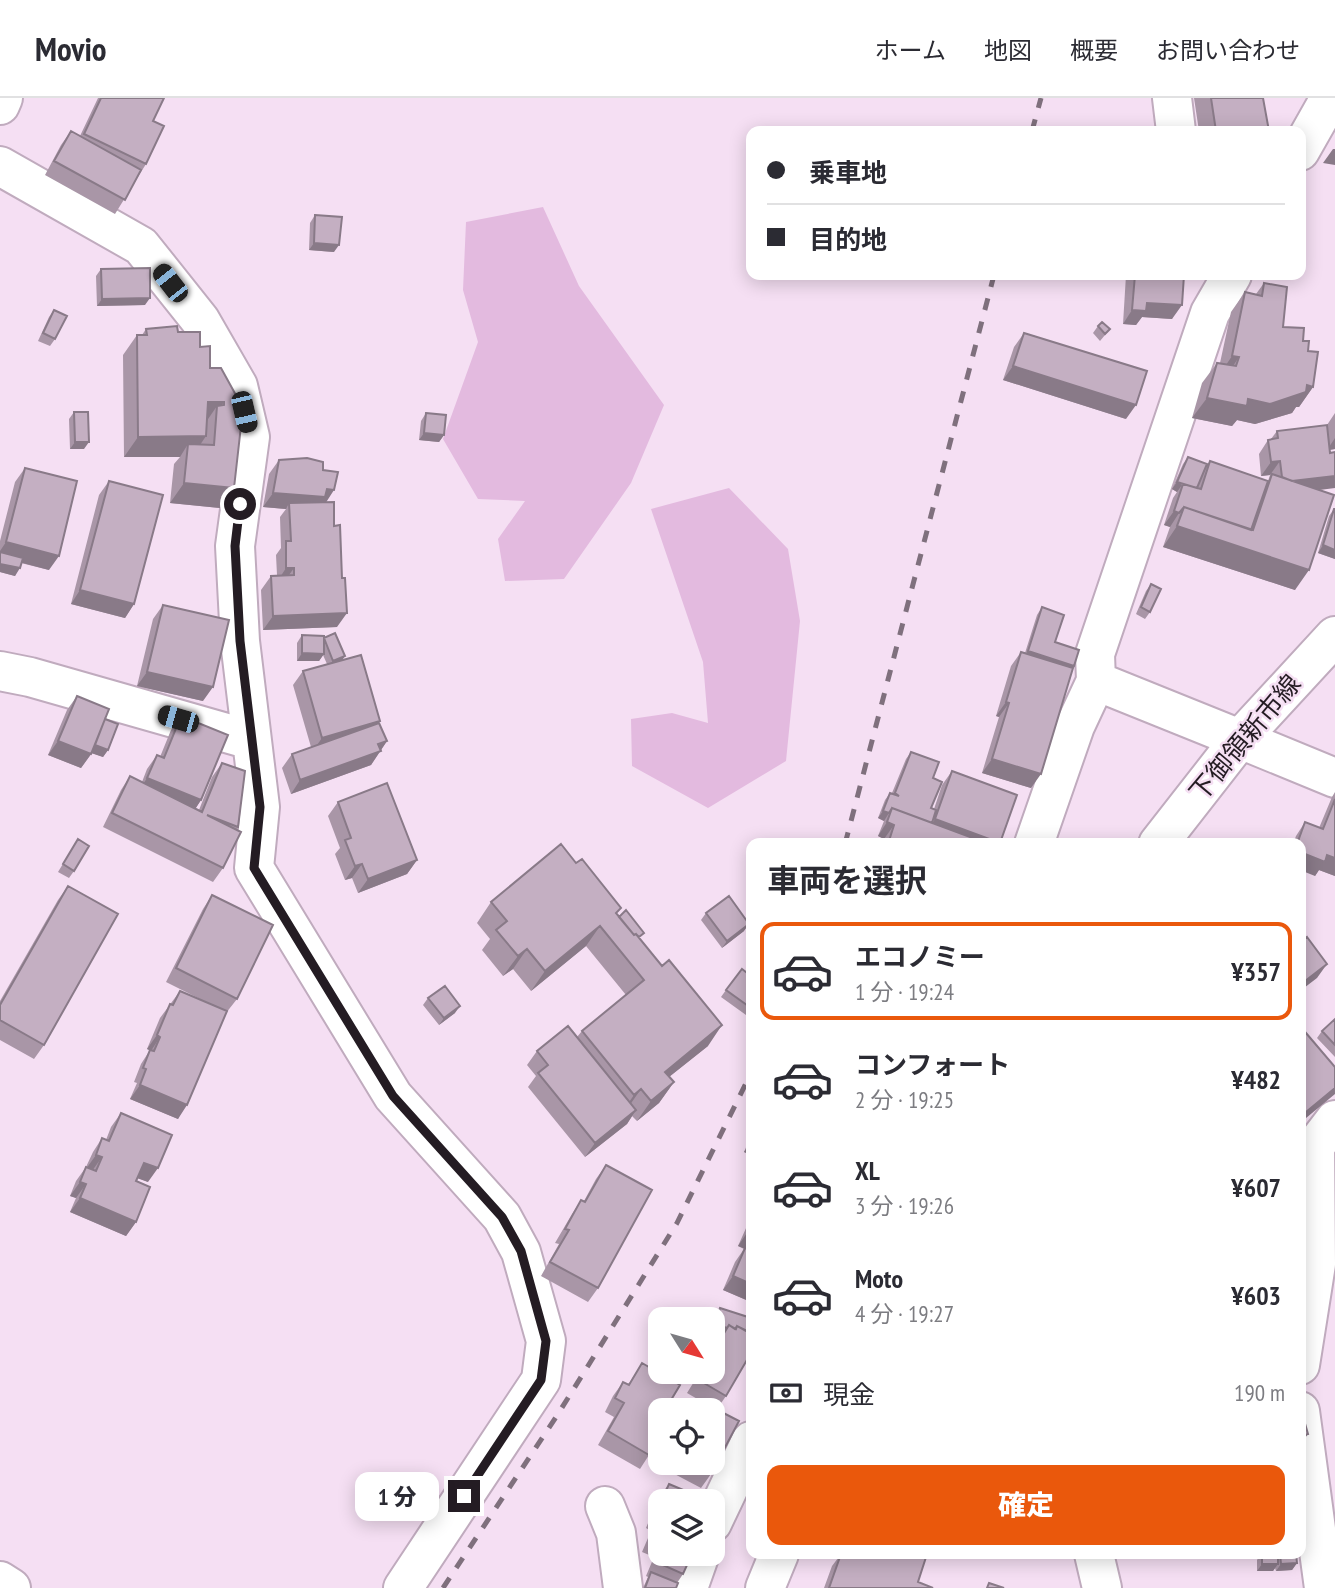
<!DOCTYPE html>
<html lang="ja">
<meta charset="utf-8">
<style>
:root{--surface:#fff;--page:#f2f2f3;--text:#2b2b33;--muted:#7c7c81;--line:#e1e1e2;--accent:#ea580c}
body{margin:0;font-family:"PT Sans Narrow","Noto Sans JP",sans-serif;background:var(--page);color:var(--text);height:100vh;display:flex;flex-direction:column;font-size:26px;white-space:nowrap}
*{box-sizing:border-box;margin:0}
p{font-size:23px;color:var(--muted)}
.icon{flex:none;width:38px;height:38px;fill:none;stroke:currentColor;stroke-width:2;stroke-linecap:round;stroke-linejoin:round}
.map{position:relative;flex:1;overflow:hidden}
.drawer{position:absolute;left:746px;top:740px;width:560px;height:721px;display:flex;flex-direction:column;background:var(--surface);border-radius:14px;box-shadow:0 4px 18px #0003}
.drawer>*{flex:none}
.hud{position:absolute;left:746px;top:28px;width:560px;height:154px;border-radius:14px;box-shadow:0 4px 18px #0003;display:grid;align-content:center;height:154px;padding:0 21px;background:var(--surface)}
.needle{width:46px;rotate:127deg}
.fabs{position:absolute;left:648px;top:1209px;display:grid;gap:14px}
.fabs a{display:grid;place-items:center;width:77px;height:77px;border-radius:14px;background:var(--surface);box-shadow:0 4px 18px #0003;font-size:35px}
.end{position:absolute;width:32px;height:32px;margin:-16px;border:9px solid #241c23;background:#fff;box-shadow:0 0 0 4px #fff}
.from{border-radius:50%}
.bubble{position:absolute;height:49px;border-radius:14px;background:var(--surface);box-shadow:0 4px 18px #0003;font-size:23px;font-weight:800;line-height:49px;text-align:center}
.car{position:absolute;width:21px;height:42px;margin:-21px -10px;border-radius:9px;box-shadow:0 0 5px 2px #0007;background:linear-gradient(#222 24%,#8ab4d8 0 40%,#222 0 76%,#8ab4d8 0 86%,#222 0)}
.hud b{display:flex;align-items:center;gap:24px;height:66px;font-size:26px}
.hud b+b{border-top:2px solid var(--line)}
.hud i{width:18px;height:18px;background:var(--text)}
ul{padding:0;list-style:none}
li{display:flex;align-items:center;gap:21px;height:98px;margin:0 14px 10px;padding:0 7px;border:4px solid transparent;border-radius:14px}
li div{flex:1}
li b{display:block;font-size:26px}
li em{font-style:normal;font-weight:800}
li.current{border-color:var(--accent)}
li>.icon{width:63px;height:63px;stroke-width:1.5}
h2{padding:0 21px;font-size:32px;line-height:84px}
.pay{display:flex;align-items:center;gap:18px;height:77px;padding:0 21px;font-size:26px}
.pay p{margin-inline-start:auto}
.cta{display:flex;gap:14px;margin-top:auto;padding:14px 21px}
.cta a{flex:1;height:80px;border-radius:14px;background:var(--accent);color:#fff;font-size:28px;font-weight:800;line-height:80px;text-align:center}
header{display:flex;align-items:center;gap:42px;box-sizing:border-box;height:98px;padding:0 35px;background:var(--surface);border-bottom:2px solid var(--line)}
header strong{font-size:33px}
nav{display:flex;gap:38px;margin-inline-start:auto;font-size:24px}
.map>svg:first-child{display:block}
</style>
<header>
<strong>Movio</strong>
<nav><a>ホーム</a><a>地図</a><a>概要</a><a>お問い合わせ</a></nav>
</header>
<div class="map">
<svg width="1335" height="1490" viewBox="0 0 1335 1490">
<rect width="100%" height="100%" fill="#f5dff3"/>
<path fill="#e3badf" d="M543,109l36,79 85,119 -33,78 -67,96 -59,2 -7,-42 27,-38 -47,-2 -35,-60 35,-97 -15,-52 3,-68z
M729,390l59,61 12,72 -14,140 -78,47 -76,-42 -1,-47 41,-6 36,10 -5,-61 -52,-153z"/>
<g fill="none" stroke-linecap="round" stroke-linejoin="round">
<defs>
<path id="street" d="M1172,0l4,33
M0,7l3,-7
M1300,53l30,-53
M0,68l141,80 59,74 38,66 12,51 -15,109 5,95 20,166 -6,61 139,228 109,121 19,35 25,89 -5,39 -138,208
M1232,177l-22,38 -115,341 1,27 144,58
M0,573l30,6 221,63
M1034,746l41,-118 21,-45
M1300,1267l16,-101 -1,-118 20,-26
M1300,1313l24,177
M605,1408l11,27 7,55
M712,1425l39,-82
M1094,1456l8,34
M0,1483l11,7
M688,1490l12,-34"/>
<path id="secondary" d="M1240,641l95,39
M1158,746l82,-105 95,-103
M765,1490l14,-34"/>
</defs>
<use href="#street" stroke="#c0abbe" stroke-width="42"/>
<use href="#secondary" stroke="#c0abbe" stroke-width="42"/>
<use href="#street" stroke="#fff" stroke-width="38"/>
<use href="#secondary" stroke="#fff" stroke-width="38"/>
<path stroke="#7f707d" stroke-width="5" stroke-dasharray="12 12" stroke-linecap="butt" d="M1032,33l9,-33
M845,746l149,-569
M443,1490l115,-174 119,-191 74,-150"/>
</g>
<path fill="#a996a7" d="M98,0h66l-11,23 -7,43 -31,50 -70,-39 16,-30 10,-14 9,5z
M1194,0h69l6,33h-70z
M315,117l19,37 -25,-2 1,-27z
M101,171l44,36 -48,1 -1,-30z
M1126,177h58l-12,44 -30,-2 -6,8 -13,-1z
M1264,185l19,44 20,14 5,10 5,36 -14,20h-3l-4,6 -37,11 -18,-4 -5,6 -40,-8 10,-35 15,-20h3l11,-51 14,-20 11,2z
M54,212l1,29 -5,7 -12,-5 11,-24z
M1098,228l12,3 -10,12 -7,-8z
M146,231l32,3 22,15 10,21h11l13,120 -14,20 -50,-5 4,-39 6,-7h-56l-1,-102 14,-20h5z
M1024,235l102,86 -123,-39 11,-33z
M74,314l10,37h-14l-1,-30z
M426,315l18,22 -5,7 -20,-2 2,-19z
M1335,315v36l-5,1 -35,140 -132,-43 7,-20 -6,-2 9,-27 4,-6 -5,-3 11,-25 5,-7 18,9 4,-5 58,20 2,-6 -9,1 -2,-22 9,-14 3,-1 6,-8 50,-6z
M279,362l44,10 14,157 -74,3 -2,-40 10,-14 6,-1 -1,-20 5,-7 -1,-31 6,-8 -23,-2 6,-33z
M25,370l24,102 -28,-7 -6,13 -15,-4v-31l15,-59z
M109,383l25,123 -9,14 -54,-14 28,-109z
M1334,411l1,50 -17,-6 11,-37z
M1151,486l-1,28 -5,7 -9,-5 10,-23z
M163,507l40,96 -66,-15 16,-67z
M1042,509l13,35 19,24 -43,122 -49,-15 17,-56 -3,-1 15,-50 10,-14 4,1 12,-38z
M302,537l22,3 21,18 -3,4 38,61 -2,2 9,18 -16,24 -80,29 -9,-26 10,-14 19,-7 -18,-62 10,-14 24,-7 -4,-9 -4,6h-22v-18z
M77,598l28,23 3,31 -5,7 -11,-4 -11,15 -33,-13 19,-45z
M181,618l20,84 -6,9 4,1 13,-33 10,-14 16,64 -15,41 -10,14 -110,-55 18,-37 9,-14 12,6 5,-13 10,-14 3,2 11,-27z
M911,654l22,26 -2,30 3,1 8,-24 10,-14 47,73h-116l1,-5 -6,-3 6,-15 -6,-3 7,-18 5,-7h2l14,-34z
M1335,694v84l-16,-6 -4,6 -15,-32h-7l3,-8 9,-14 14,6 13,-31z
M338,704l79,58 -10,14 -49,19 -6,-15 -7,2 -10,-26 5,-6 -12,-32z
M78,741l-4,32 -5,7 -11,-6z
M68,788l-24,159 -10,14 -34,-19v-39l58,-101z
M212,797l25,104 -11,14 -48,106 -48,-20 7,-16 -3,-1 7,-18 9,-14 -3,-1 13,-31 20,-27 22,9 -36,-18 37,-73z
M491,804l126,12 23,25 68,107 -39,31 5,5 -15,21 -22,18 -5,-5 -5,8 -42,33 -57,-70 8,-11 -9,-11 10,-14 40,-14 5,-6 44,-36 -40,-49 -55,45 -18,-22 -10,7 -21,-26 8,-11 -13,-16z
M706,815l38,18 -22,17 -21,-28z
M726,892l25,19 -5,6 -25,-18z
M428,900l27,15 -16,12 -16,-20z
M1335,921v38l-18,-19 5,-7z
M121,1015l27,69 -10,-4 -2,3v41l-10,14 -56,-24 6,-14 -6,-2 6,-15 10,-14 7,-15 9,-14 4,2 5,-13z
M751,1038v19l-7,-3z
M606,1067l-8,123 -10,14 -47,-26 18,-32 -4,-1 17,-29 9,-14 3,1 12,-22z
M751,1119v85l-28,-12 12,-28 9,-13 -6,-3z
M720,1210l31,10 -4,13 4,-9v31l-25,43 -9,13 22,12 -28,53 -10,14 -36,-19 4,-6h43v-53h-11l5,-6 -19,-11 13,-21h12v-22l9,-15 -5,-2 -4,9v-18l3,-9z
M642,1265l14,63 -7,29 -9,14 -42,-24 16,-28 -9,-5 8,-16 10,-14 5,3z
M669,1386l37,18h-46v52l23,20 -6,9 -1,5h-33l5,-11 -2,-1 8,-19 -12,-5 9,-21 -5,-3 13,-31z
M841,1456h86l-9,28 15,6h-109l8,-22z
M1261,1456h35l1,9 -5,7 -16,1 -1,-3 -2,3h-16v-11z"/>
<path fill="#897a88" d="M1333,51h2v16l-12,-2z
M314,145l25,2 -5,7 -25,-2z
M150,200l-5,7 -48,1 5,-7z
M1147,205l35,2 -10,14 -30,-2 -6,8 -13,-1 9,-14z
M1232,258l7,1 -14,21 -7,-1z
M1013,268l123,39 -10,14 -123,-39z
M1307,287l6,2 -14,20h-3l-4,6 -37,11 -18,-4 -5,6 -40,-8 15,-20 41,1z
M208,304h16l-7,10v-6l-11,16z
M424,335l20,2 -5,7 -20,-2z
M206,338l-14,21 -4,-13 -8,13h-56l14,-20z
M1335,340v11l-8,1z
M75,344h14l-5,7h-14z
M1280,363l-10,14 -9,1 10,-14z
M1335,378v12l-62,8 10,-14z
M1177,384l5,3 -5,7 -5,-3z
M184,385l50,5 -14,20 -50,-5z
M327,391l7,1 -9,14 -36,-1 -3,6 -23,-2 10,-14z
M1174,413l5,2 -9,14 -6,-2z
M1177,428l132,44 -14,20 -132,-43z
M6,444l53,14 -10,14 -49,-13v-6z
M1323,447l12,5v9l-17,-6z
M0,466l20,4 -5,8 -15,-4z
M286,470h8l-10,14h-7z
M80,492l54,14 -9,14 -54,-14z
M347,515l-10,14 -74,3 10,-14z
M1028,553l46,15 -5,7 -46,-15z
M302,555l22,1 -5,7h-22z
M345,558l-5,7 -12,5 5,-7z
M147,574l66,15 -10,14 -66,-15z
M1006,604l3,1 -10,14 -3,-1z
M380,623l-10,14 -58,17 10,-14z
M58,643l33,13 -10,14 -33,-13z
M387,643l-16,24 -80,29 9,-14z
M93,646l15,6 -5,7 -15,-5z
M992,661l49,15 -10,14 -49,-15z
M147,680l54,22 -9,14 -54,-22z
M883,713l6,2 -5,8 -6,-3z
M935,721l65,24 -46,1 -60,-19 -10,14 -6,-3 9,-14 41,8z
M1300,754l27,3 8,3v18l-16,-6 -4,6 -15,-6z
M417,762l-10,14 -49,19 10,-14z
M362,766l-10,14 -7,2 10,-14z
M749,826l-5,7 -22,17 5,-7z
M600,828l-14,20 -55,45 14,-20z
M527,851l-14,20 -10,7 15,-20z
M1327,866l-10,14 -17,13v-6z
M460,908l-5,7 -16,12 5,-7z
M722,927l-14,21 -58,46 15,-20z
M157,937l3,2 -9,14 -4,-2z
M674,984l-15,21 -22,18 14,-20z
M140,987l47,20 -9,14 -48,-20z
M1335,990v6l-35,29v-6z
M641,991l-14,20 -7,6 14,-20z
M636,1012l-9,14 -42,33 10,-14z
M749,1047l2,1v9l-7,-3z
M96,1057l6,2 -10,14 -6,-2z
M144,1065l14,5 -10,14 -14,-5z
M80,1084l6,2 -10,14 -6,-2z
M80,1100l56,24 -10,14 -56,-24z
M751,1129v19l-3,4 -10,-4z
M733,1178l18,8v18l-28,-12z
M715,1226l11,4 -5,7 -9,-3v-4z
M1308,1336l-8,11v-9z
M1297,1465l-5,7 -16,1 5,-7z
M1262,1466h16l-5,7h-16z"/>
<path fill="#c4afc2" stroke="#897a88" stroke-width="2" d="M101,0h63l-11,23 11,5 -18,38 -62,-30z
M1211,0h52l6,33h-53z
M1096,30l23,3h-23z
M71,33l70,39 -16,30 -71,-39z
M315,117l27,2 -3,28 -25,-2z
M150,170v30l-48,1 -1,-30z
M1135,177h49l-2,30 -35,-2 -1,8 -14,-1z
M1264,185l23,4 -4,40 21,1 -1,13h6l-1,10 10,1 -5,35 -6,-2 -1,7 -36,12 -22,-5 -1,7 -40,-8 10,-35 19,3 3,-9 -7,-1 13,-64 17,4z
M54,212l13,6 -12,23 -12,-6z
M1102,224l8,7 -5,5 -7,-8z
M177,228l1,6h22v15l10,-1v22h11l22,40 -9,80 -50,-5 4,-39 26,1 3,-39 7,-1v-3h-16l-2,34 -68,1 -1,-102h10l-1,-6z
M1024,235l123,38 -11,34 -123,-39z
M74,314h14l1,30h-14z
M426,315l20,2 -2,20 -20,-2z
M1327,327l3,28 5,-1v24l-43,5 -10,-4 -2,-16 -9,1 -3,-22 10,-2 -1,-7z
M1188,359l19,7 -10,24 -20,-6z
M307,360l16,4v8l15,2 -4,18 -7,-1 -2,8 -52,-4 6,-33z
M1210,363l58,20 -17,49 -67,-23 -5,6 -5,-2 9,-27 18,5z
M25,370l52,13 -18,75 -53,-14z
M1272,376l62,21 -25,75 -132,-44 7,-19 69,23z
M109,383l54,14 -29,109 -54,-14z
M334,404v24l6,-1 2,53h3l2,35 -74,3 -2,-40 23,-1v-7h-8v-27h5l-2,-38z
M1334,411h1v41l-12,-5z
M0,454l23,6 -3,10 -20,-4z
M1151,486l10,5 -11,23 -9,-5z
M163,507l66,15 -16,67 -66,-15z
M1042,509l22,8 -9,27 24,8 -5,16 -46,-15z
M335,535l10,23 -12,5 -9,-23v16l-22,-1v-18l22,1v2z
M1021,554l52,16 -32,106 -49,-15 17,-56 -3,-1z
M361,557l19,66 -58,17 -19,-67z
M77,598l32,13 -18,45 -33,-13z
M181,618l47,19 -27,65 -54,-22 10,-23 7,3z
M105,621l13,5 -10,26 -13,-5z
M379,625l8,18 -9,3 3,7 -81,29 -8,-26z
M911,654l28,10 -6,16 9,4 -11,26 5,2 -4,13 -40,-15 -3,5 -6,-2 7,-18 9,3 -4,-3z
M222,665l23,8 -7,56 -31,-12 34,17 -18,36 -111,-55 18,-37 72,36z
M952,673l65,24 -17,48 -65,-24z
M387,685l30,77 -49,19 -6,-15 -7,2 -10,-26 6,-2 -13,-36z
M1335,701v59l-8,-3 -2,7 -25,-10v-8h-3l8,-22 18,7z
M892,710l97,36h-101l6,-19 -7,-3z
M78,741l11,7 -15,25 -11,-7z
M561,746l15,19 6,-4 39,49 -5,5 18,22 2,-1 26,32 7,-6 53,65 -57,47 9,10 -23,19 -10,-12 -7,6 -52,-64 62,-51 -44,-54 -55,45 -18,-22 -9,7 -22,-26 11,-9 -16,-19z
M68,788l50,28 -74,131 -44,-25v-15z
M212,797l61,30 -36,74 -61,-31z
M729,798l20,28 -22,17 -21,-28z
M626,812l18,23 -5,4 -3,-3 -2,1 -15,-18z
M1307,839l20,27 -27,21v-43z
M742,871l9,7v32l-25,-18z
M445,888l15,20 -16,12 -16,-20z
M180,893l47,20 -40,94 -47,-20 6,-16 -3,-1 7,-18 4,1 6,-14 -3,-2 13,-31 3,1z
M1335,921v26l-13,-14z
M568,928l68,84 -41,33 -57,-70 10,-8 -11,-14z
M1306,935l29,34v21l-35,29v-79z
M121,1015l51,22 -14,33 -14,-5 -8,18 14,6 -14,35 -56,-24 6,-14 -6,-2 6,-15 10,4 6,-14 -6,-2 6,-17 7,3z
M606,1067l46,25 -54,98 -48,-26 19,-32 -4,-1 16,-29 4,2z
M745,1150l6,2v34l-18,-8z
M720,1210l31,10 -4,13 -10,-5 -2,3 -6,-4 -2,3 -12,-4z
M729,1227l7,4 1,-3 14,8v19l-25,43 -29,-17 4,-7h11v-19z
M712,1230l5,2 -5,12z
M642,1265l38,22 -15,25h-5v10l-4,6 4,2v10l-11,17 -41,-24 16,-28 -9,-5 8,-16 6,3z
M706,1306l33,17 -28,53 -21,-11h22v-53h-10z
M1300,1308l8,28 -8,2z
M669,1386l38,16 -1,2h-45z
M1300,1394l2,17h-2z
M660,1406v12l-5,-2z
M660,1421v22l-9,-3z
M660,1455v1h32l-9,20 -27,-12z
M841,1456h8l4,1 1,-1h73l-9,28 15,6h-104z
M1262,1456h16v10h-16z
M1280,1456h16l1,9 -16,1z
M651,1474l27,11 -2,5h-31z
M989,1485l15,5h-17z"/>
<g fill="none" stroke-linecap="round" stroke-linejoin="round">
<path stroke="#241c23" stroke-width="9" d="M240,406l-5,42 5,95 20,166 -6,61 139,228 109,121 19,34 25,90 -5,39 -77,116"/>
</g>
<g text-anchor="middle" stroke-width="5" stroke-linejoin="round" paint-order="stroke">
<g font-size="26" fill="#241c23" stroke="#f5dff3">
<text transform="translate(1245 640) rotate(-50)" y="9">下御領新市線</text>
</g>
</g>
</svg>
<div class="fabs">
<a><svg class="needle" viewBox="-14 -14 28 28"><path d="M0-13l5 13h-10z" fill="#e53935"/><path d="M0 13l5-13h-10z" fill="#7c7c81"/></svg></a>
<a><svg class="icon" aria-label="locate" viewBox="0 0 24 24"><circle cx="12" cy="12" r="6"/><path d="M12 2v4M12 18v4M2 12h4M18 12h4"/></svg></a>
<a><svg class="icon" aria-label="layers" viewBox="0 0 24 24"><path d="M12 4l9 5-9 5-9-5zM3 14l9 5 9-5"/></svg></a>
</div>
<i class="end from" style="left:240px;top:406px"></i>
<i class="end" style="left:464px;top:1398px"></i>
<div class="bubble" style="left:355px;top:1374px;width:84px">1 分</div>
<i class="car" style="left:170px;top:185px;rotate:322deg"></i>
<i class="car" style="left:244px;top:314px;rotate:167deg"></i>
<i class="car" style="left:178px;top:621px;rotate:286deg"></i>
<div class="hud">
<b><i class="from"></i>乗車地</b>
<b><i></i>目的地</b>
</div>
<section class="drawer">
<h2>車両を選択</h2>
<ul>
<li class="current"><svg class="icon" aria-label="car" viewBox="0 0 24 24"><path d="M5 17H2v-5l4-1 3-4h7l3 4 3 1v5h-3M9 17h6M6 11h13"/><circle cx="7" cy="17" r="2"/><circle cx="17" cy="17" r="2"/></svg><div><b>エコノミー</b><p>1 分 · 19:24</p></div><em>¥357</em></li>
<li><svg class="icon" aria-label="car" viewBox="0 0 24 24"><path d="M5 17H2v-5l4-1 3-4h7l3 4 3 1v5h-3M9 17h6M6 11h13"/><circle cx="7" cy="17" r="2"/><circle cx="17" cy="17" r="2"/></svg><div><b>コンフォート</b><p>2 分 · 19:25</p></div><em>¥482</em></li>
<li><svg class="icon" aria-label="car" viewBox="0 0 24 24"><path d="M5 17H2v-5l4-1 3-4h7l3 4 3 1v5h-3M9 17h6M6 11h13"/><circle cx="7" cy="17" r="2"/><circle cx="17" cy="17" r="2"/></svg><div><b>XL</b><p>3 分 · 19:26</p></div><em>¥607</em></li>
<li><svg class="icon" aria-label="car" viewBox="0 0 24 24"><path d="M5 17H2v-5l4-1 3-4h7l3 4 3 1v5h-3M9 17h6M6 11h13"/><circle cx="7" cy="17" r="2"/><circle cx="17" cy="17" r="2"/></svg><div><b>Moto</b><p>4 分 · 19:27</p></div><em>¥603</em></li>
</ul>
<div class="pay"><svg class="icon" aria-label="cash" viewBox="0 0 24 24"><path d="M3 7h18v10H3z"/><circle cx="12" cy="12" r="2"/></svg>現金<p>190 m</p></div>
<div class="cta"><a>確定</a></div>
</section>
</div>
